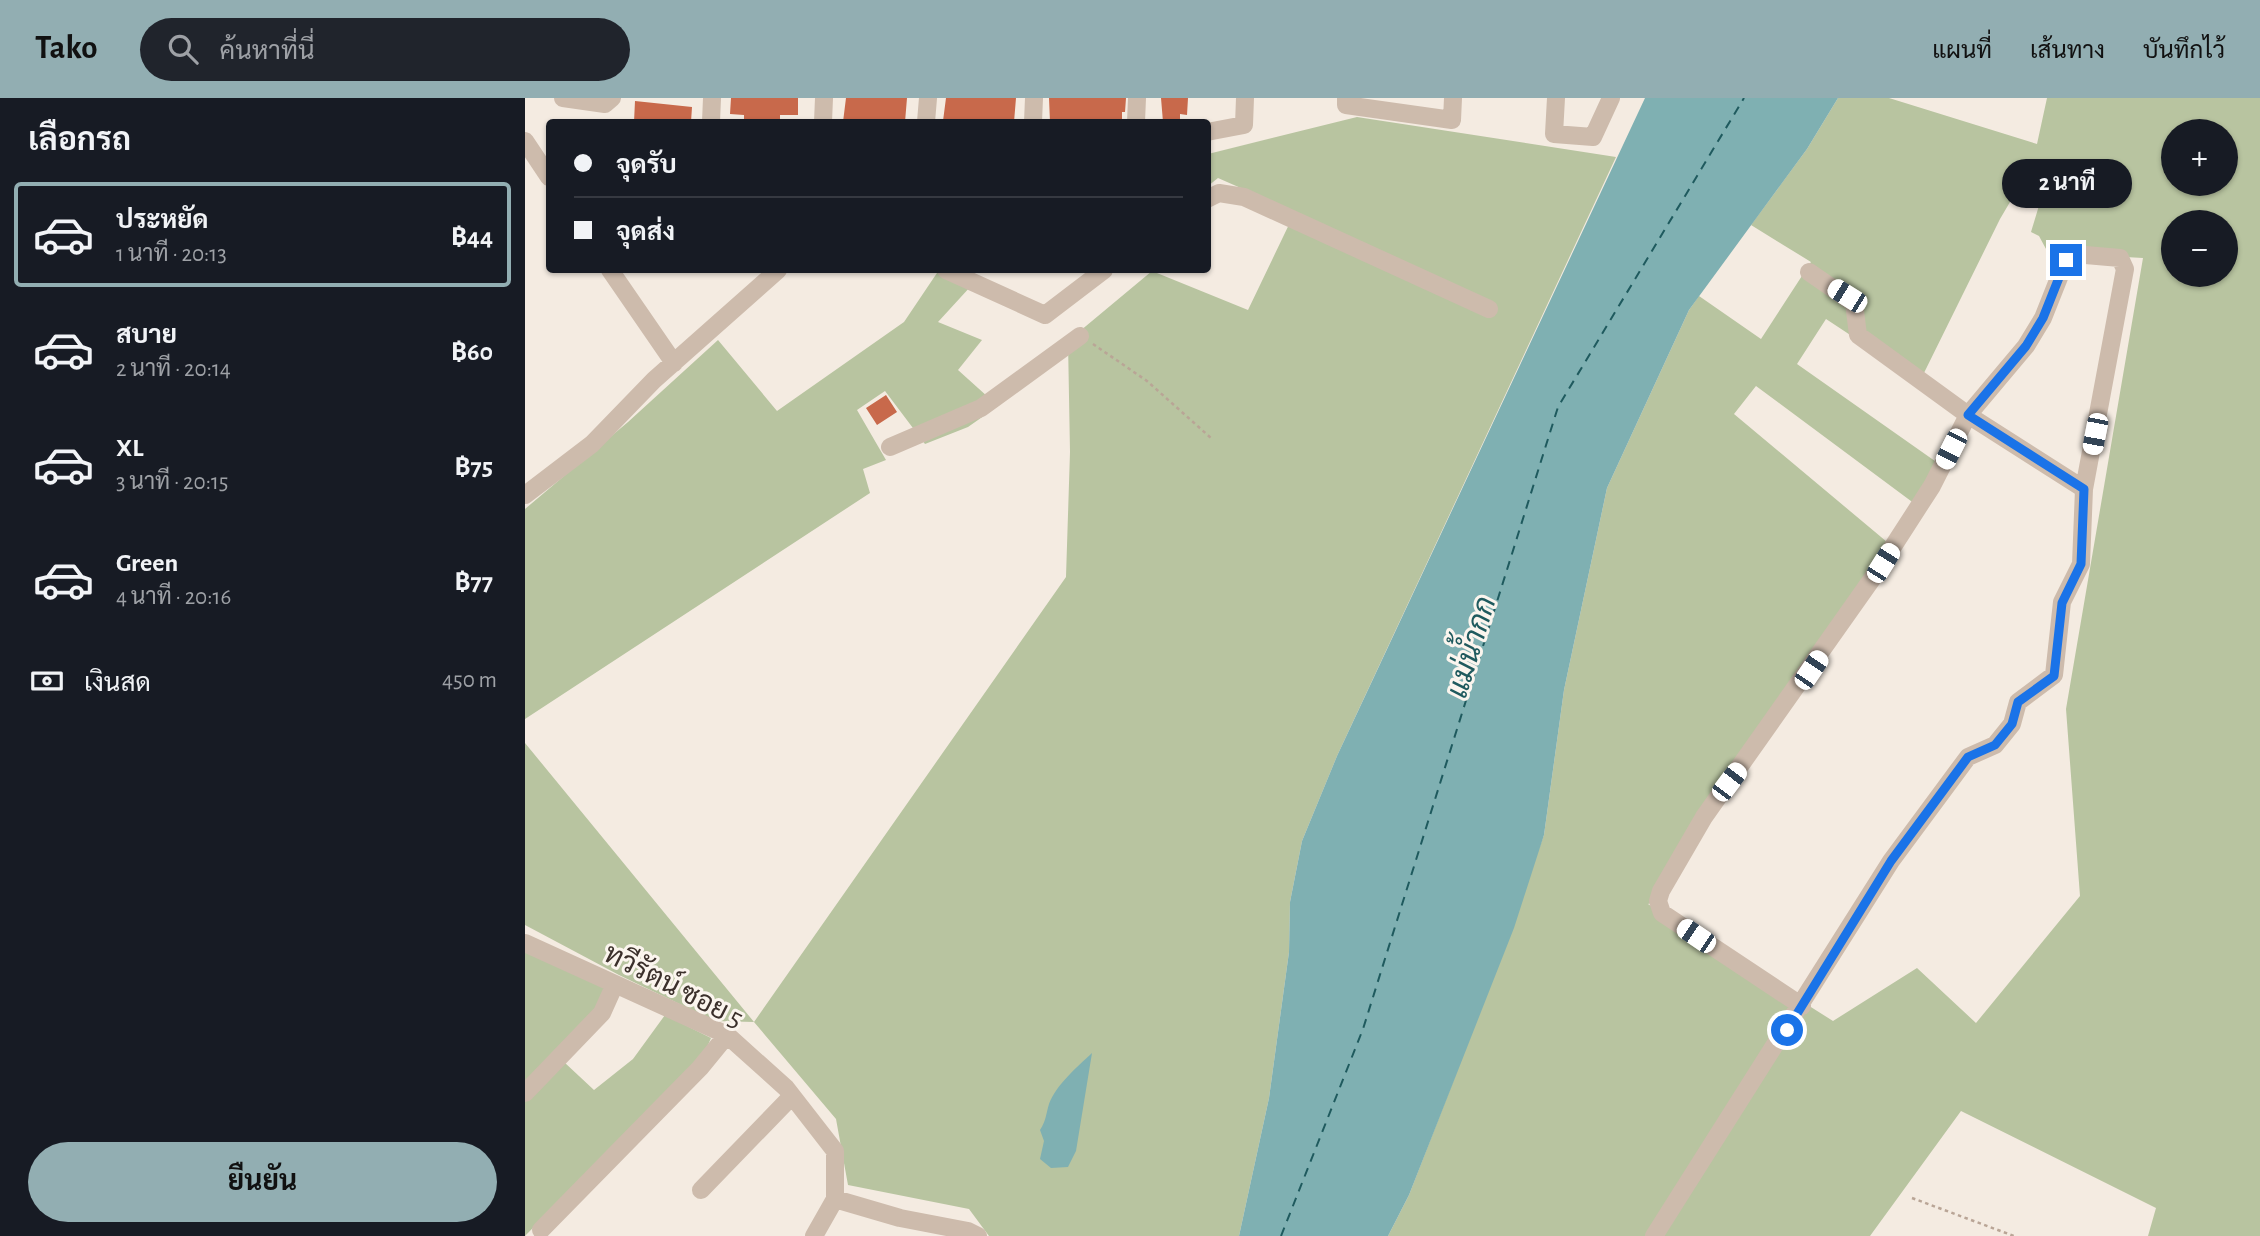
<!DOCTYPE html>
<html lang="th">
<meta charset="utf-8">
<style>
:root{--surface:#171b24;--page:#20242c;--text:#f1f3f6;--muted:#9ea1a6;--line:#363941;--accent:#92aeb2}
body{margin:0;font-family:"Alegreya Sans",Sarabun,sans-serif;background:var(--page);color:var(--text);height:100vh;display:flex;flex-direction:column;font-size:26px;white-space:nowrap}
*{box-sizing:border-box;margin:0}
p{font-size:23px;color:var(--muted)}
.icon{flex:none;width:38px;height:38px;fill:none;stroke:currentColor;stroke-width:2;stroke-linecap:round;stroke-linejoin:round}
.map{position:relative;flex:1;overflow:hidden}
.side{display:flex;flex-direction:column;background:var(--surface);width:525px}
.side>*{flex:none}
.guide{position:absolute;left:21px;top:21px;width:665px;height:154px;border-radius:7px;box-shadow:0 2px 5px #0004;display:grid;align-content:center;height:154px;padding:0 28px;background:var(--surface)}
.controls{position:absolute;left:1636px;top:21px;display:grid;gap:14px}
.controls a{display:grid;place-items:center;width:77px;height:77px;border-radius:50%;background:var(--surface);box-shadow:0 2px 5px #0004;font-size:35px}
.end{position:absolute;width:32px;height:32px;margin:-16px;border:9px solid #1a73e8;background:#fff;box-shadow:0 0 0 4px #fff}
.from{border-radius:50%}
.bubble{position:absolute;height:49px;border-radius:24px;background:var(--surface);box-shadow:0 2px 5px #0004;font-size:23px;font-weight:700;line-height:49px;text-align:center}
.car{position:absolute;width:21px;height:42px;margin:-21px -10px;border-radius:9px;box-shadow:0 0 5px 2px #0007;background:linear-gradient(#fff 24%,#345 0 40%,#fff 0 76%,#345 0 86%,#fff 0)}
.guide b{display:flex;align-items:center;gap:24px;height:66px;font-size:26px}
.guide b+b{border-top:2px solid var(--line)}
.guide i{width:18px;height:18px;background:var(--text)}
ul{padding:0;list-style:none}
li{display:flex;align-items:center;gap:21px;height:105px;margin:0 14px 10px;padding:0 14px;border:4px solid transparent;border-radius:7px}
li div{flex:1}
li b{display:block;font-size:26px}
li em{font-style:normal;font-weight:700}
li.on{border-color:var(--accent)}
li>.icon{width:63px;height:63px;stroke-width:1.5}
h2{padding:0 28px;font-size:32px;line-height:84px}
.pay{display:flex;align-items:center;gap:18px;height:77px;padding:0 28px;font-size:26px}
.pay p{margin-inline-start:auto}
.action{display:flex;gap:14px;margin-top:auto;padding:14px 28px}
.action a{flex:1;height:80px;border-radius:42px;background:var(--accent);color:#111;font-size:28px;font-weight:700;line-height:80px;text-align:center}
header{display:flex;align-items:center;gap:42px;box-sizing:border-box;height:98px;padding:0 35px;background:var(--accent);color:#111}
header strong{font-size:33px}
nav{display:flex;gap:38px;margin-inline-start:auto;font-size:24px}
.search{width:490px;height:63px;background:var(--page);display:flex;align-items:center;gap:18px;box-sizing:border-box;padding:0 24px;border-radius:38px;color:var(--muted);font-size:26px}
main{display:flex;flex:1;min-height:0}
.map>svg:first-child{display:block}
</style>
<header>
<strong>Tako</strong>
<div class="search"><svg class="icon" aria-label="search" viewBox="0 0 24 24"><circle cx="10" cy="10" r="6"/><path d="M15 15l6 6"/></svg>ค้นหาที่นี่</div>
<nav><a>แผนที่</a><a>เส้นทาง</a><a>บันทึกไว้</a></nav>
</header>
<main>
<section class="side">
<h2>เลือกรถ</h2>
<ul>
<li class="on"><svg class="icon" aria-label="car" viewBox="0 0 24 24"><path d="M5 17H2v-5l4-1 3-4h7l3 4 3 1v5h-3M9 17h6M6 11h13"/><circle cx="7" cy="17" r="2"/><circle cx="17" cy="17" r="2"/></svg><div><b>ประหยัด</b><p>1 นาที · 20:13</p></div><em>฿44</em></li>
<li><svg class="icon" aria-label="car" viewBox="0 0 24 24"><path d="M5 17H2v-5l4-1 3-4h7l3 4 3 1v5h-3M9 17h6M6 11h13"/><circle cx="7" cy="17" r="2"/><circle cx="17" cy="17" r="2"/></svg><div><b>สบาย</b><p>2 นาที · 20:14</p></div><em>฿60</em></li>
<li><svg class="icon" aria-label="car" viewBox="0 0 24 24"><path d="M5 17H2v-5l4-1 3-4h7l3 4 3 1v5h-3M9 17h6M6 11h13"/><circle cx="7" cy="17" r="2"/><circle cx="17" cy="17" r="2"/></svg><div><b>XL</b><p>3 นาที · 20:15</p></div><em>฿75</em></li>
<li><svg class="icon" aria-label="car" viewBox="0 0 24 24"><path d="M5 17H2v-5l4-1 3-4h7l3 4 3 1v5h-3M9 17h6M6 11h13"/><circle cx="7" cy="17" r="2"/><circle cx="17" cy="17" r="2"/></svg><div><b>Green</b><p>4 นาที · 20:16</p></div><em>฿77</em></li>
</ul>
<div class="pay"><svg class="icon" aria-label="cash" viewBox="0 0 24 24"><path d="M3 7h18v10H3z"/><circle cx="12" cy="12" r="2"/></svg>เงินสด<p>450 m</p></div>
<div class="action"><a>ยืนยัน</a></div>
</section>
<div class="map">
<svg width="1735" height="1138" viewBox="0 0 1735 1138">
<rect width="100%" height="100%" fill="#f4ebe1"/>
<path fill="#b8c4a0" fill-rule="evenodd" d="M1313,0h51l148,46 10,-46h213v1138h-112l8,-28 -195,-97 -91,125h-482l21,-41 45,-116 90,-244 20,-145 43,-202 82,-178 10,-14 62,43 50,-77 -60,-37 56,-76zM1648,33h53v53h-53zM1498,82l21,9 -13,43 8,4 20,37 31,-18 53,3 -77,451 14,187 -104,127 -59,-55 -84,53 -185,-117 10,-3 235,-354 -159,-133 22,-28 163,121 23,-41 -145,-102 29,-45 94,62 80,-162zM1648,124h53v53h-53z
M832,19l259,40 -279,599 -35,85 -12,61 -1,50 -20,146 -30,138h-250l-20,-27 -121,-24 -12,-66 -82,-97 -39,-1 -96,-46 -94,-50v-182l229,279 312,-445 4,-125 -2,-111 84,-70 96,39 47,-98 -77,-34 -10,8v-32z
M414,172l32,16 -33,36 44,18 -24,30 40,36 -30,21 -43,17 -40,-53 -28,19 29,50 -23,9 7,24 -345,226v-210l103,-87 90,-82 59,71 127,-89z
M0,845l90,41 -90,109z
M140,917l46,23 -6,14 -180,184v-137l39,-37 30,28 39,-31z"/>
<path fill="#7fb0b2" d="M1120,0h193l-31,51 -118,161 -82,178 -43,202 -20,145 -30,93 -105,267 -21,41h-149l30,-138 20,-146 1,-50 12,-61 35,-85z
M567,955l-16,98 -8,16 -17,1 -11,-9 4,-18 -4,-11c6,-9 6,-16 9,-26 7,-19 28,-37 43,-51z"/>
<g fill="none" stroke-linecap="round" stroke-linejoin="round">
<path stroke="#1f5a5e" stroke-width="2" stroke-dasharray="9 7" stroke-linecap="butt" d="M756,1138l82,-207 195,-622 186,-309"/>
</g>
<path fill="#c8694b" d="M206,0h67v17h-18v7h-36v-7l-14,-1z
M321,0h61l-2,24h-62z
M421,0h70l-2,24 -71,-1z
M524,0h77l-1,14h-3v10h-72z
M636,0h27l-1,17 -7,-1v8h-17z
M110,3l57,6 -1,15h-57z
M361,297l11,17 -20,13 -11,-17z"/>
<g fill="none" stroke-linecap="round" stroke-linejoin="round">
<path stroke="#b9a596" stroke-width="2.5" stroke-dasharray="3.5 3.5" stroke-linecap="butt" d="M568,246l54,37 64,57
M1387,1100l102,38"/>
<path stroke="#cdbbac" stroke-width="18" d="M38,0l42,6 7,-6
M821,0v7l106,15 1,-22
M1031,0l-2,36 39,3 18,-39
M186,24l1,-24
M298,24l1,-24
M401,24l2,-24
M508,24l1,-24
M611,24l1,-24
M682,34l37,-7 1,-27
M0,43l24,36
M682,101l12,-6 25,4 245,112
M85,172l64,93
M421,172l99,45 59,-45
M1284,174l45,31 4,32 110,80 116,74
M365,349l91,-39 99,-72
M0,397l67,-51 62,-64 124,-110
M0,845l202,92 59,53 49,63v48l-21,37
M0,995l77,-80 13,-29
M176,1092l91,-94
M310,1101l65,19 68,13 10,5
M16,1132l159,-162 27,-33
M1129,1138l237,-375 77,-104 27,-12 17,-21 6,-22 36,-27 8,-73 19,-38 3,-75 41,-220 -5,-11 -46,-4 -8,6 -23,58 -17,28 -58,69 -36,71 -60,93 -168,238 -43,74 -3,10 4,12 140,93"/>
</g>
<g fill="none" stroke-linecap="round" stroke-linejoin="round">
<path stroke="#1a73e8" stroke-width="9" d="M1262,932l104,-169 43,-58 34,-46 27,-12 17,-21 6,-22 36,-26 8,-73 19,-39 3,-75 -116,-74 58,-69 17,-28 23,-58"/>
</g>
<g text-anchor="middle" stroke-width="6" stroke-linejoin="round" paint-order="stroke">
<g font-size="28" fill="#3b302b" stroke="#fbf5ee">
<text transform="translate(149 887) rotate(27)" y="10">ทวีรัตน์ ซอย 5</text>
</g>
<g font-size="30" font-style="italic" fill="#1f5a5e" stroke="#fbf5ee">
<text transform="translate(946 549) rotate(-73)" y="10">แม่น้ำกก</text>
</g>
</g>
</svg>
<div class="controls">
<a>+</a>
<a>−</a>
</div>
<i class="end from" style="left:1262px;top:932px"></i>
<i class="end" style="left:1541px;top:162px"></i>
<div class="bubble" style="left:1477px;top:61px;width:130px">2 นาที</div>
<i class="car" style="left:1322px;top:198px;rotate:302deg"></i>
<i class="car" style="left:1570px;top:336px;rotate:191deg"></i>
<i class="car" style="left:1426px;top:351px;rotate:207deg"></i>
<i class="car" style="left:1358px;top:465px;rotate:32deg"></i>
<i class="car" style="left:1286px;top:572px;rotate:34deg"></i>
<i class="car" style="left:1204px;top:684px;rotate:37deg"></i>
<i class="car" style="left:1171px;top:838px;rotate:304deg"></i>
<div class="guide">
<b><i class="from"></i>จุดรับ</b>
<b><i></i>จุดส่ง</b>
</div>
</div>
</main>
